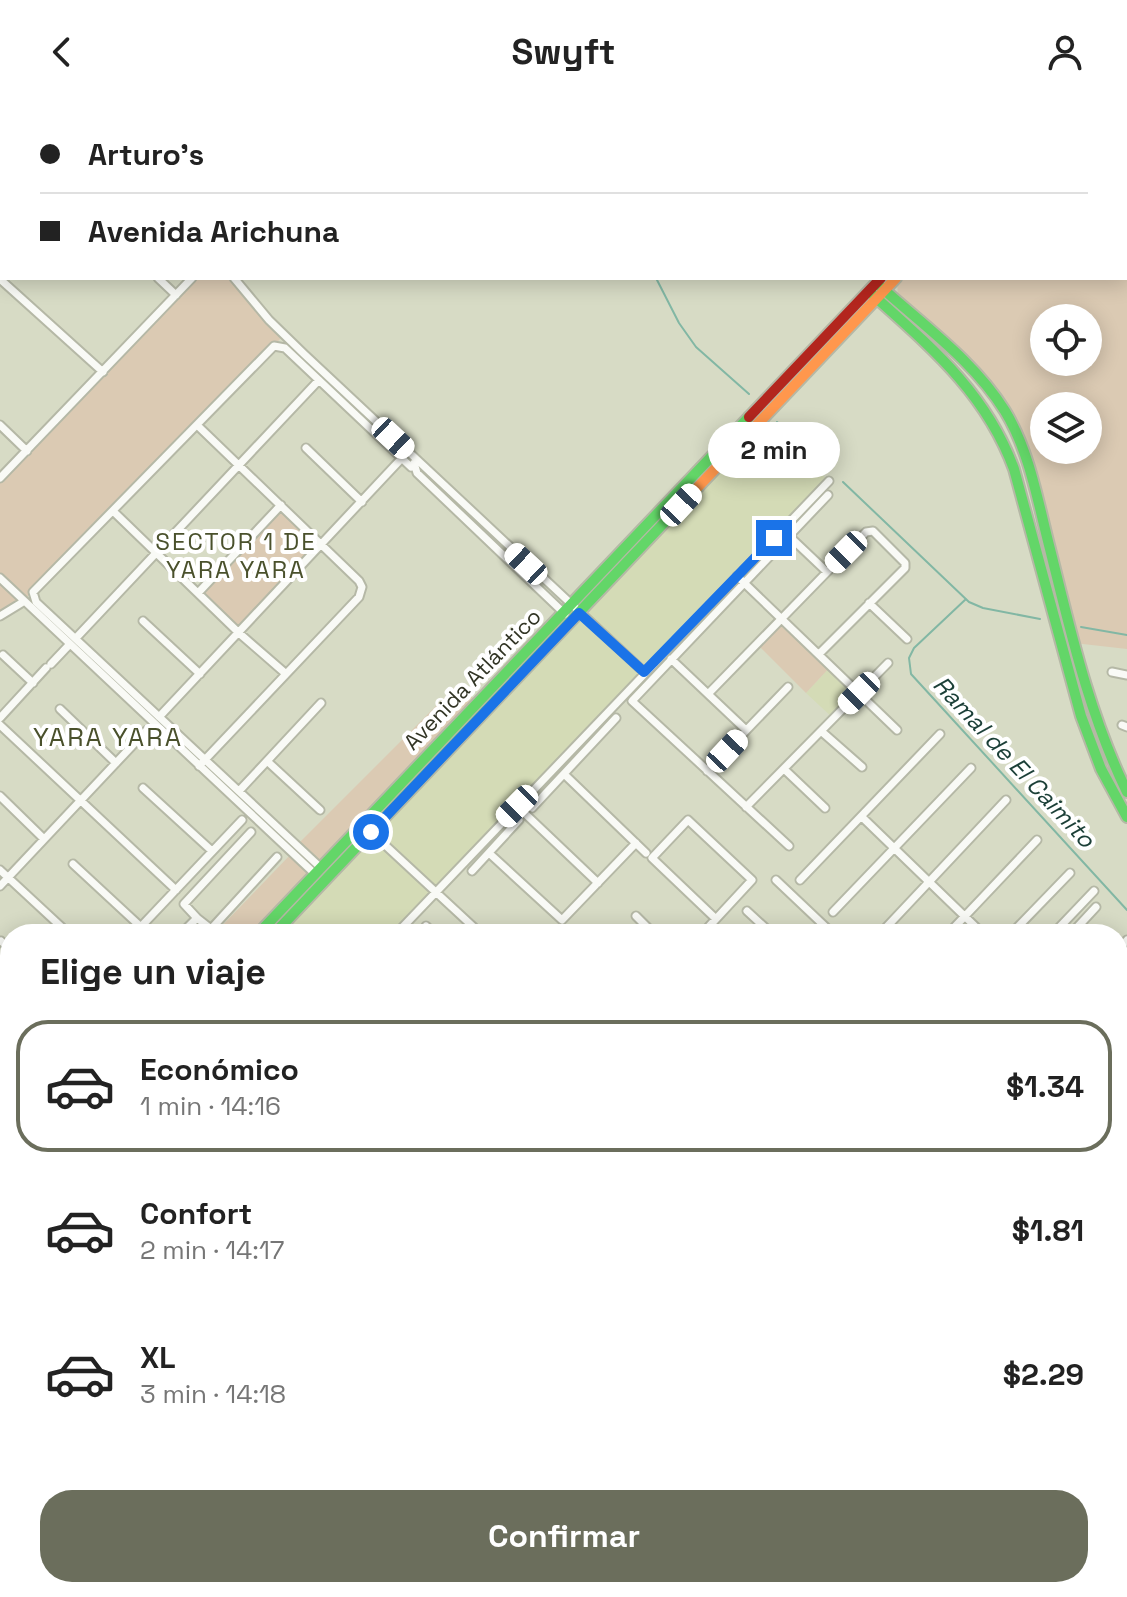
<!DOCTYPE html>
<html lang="es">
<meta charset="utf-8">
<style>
:root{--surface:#fff;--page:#f2f2f2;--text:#222;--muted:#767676;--line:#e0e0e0;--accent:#6b6e5c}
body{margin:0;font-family:"Space Grotesk",sans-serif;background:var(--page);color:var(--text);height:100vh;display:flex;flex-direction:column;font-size:30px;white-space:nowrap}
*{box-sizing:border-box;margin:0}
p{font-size:26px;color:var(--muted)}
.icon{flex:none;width:44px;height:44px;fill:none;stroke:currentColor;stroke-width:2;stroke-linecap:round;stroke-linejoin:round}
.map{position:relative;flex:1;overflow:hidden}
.drawer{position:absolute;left:0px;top:820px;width:1128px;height:674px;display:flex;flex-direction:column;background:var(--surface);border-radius:32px 32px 0 0;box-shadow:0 4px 20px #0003}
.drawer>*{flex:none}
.top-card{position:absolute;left:0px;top:0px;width:1128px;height:176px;box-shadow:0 4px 20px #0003;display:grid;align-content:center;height:176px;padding:0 40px;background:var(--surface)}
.tools{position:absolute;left:1030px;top:200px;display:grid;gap:16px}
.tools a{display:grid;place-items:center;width:72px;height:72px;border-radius:50%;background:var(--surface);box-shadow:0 4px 20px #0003;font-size:40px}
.end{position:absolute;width:36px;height:36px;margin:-18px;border:10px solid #1a73e8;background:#fff;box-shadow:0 0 0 4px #fff}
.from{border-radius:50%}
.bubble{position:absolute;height:56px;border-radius:28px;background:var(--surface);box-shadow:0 4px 20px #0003;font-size:26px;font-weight:700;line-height:56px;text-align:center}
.car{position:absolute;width:24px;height:48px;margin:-24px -12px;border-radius:10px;box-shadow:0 0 6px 2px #0007;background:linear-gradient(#fff 24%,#345 0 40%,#fff 0 76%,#345 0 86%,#fff 0)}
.top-card b{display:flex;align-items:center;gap:28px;height:76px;font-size:30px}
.top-card b+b{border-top:2px solid var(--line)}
.top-card i{width:20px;height:20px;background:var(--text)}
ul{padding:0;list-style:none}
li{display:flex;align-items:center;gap:24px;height:132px;margin:0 16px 12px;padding:0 24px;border:4px solid transparent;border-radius:32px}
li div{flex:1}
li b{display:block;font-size:30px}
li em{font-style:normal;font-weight:700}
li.on{border-color:var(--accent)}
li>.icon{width:72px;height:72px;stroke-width:1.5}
h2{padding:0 40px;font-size:36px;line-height:96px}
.cta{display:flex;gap:16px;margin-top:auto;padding:16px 40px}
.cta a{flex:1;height:92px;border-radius:32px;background:var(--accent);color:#fff;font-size:32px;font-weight:700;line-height:92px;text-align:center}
header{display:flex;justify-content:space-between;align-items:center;height:104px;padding:0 40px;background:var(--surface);font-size:36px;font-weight:700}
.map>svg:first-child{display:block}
</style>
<header><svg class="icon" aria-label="back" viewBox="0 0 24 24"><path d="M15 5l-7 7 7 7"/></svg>Swyft<svg class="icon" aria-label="person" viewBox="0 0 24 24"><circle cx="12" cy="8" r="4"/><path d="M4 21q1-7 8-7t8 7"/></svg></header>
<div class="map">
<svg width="1127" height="1493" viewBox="0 0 1127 1493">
<rect width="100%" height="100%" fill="#d7dbc5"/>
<path fill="#d4dbb6" d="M762,316l67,61 -433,453h-122z
M831,562l28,27 -25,26 -28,-26z"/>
<path fill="#dbcab3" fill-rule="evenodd" d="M1062,0h65v545l-53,-6 -47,-180 -28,-61 -101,-103 -1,-21h229v-172h-66zM1044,214h44v44h-44zM1044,302h44v44h-44z
M198,174h32l54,57 -261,266 -23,13v-136l187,-194z
M281,401l41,40 -83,88 -41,-40z
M782,515l49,47 -25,27 -49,-49z
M459,579l18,19 -219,232h-44l78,-81 -93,-87 6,-6 92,85z
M202,1484h63l2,9h-63z"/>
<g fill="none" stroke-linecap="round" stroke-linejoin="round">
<path stroke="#82b7a4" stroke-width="2" d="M521,0l2,2
M656,174l23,45 17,24 53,47
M777,318l49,44
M843,378l126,120 14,6 57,11
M966,495l-52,49 -5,10 2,16 216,236
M1081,523l46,8
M1118,1163l9,-6
M585,1493l14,-9"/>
<defs>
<path id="street" d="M128,0l2,2
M284,0l2,2
M345,0l1,2
M744,0v2
M845,0l2,2
M916,0l2,2
M988,0l2,2
M762,2l2,-2
M836,2l2,-2
M1006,2l2,-2
M1027,2l2,-2
M0,25l2,2
M158,174l18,17
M234,174l35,42 35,34 340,318
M0,175l103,93
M0,321l27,26
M197,321l162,156 3,6 -3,10 -160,169
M306,344l56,54
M414,359l3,10 148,141
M0,374l192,-200
M114,408l125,121 46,40
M789,432l38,36
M737,472l160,154
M0,474l315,296
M198,489l83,-88
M869,499l38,36
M0,512l23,-14
M143,517l57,53
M76,534l243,-258
M3,551l30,28
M671,555l75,71
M51,560l18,-19
M1112,568l15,3
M709,589l157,-161 7,-1 32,32v5l-86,86
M60,605l56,54
M159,613l243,-259
M0,614l46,-50
M0,621l176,165
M1122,621l5,2
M821,627l41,36
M267,657l54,-58
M784,665l41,39
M707,667l81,-84
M564,670l82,79
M143,684l69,63
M239,687l28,-30 53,49
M0,692l44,43
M517,702l81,77
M746,703l142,-144
M532,704l84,-90
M862,713l121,117
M371,728l110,102
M789,742l-157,-145 196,-206
M489,749l73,67 74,-77
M73,760l68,63
M320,763l-284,-265 -3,-10 241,-246 11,2 126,119
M0,766l69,64
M472,767l47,-51
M776,776l57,54
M800,776l140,-146
M0,782l147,-156
M747,807l25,23
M833,808l138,-144
M636,812l18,18
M197,814l-13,-14 67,-72
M426,822l8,8
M134,830l108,-114
M181,830l16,-16 14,11 66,-72
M396,830l433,-453
M702,830l50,-54 -64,-60 -36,38 64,61
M880,830l126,-134
M948,830l89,-94
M1011,830l59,-61
M1053,830l41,-43
M1071,830l25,-27
M1,837l9,8
M1118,846l9,-10
M0,911l10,9
M1118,915l9,-10
M0,970l10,-8
M1118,983l9,-9
M1118,995l9,8
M1118,1005l9,8
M0,1048l6,5
M1118,1051l9,-9
M1118,1086l9,8
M0,1262l10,13
M0,1295l10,-8
M0,1392l10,16
M0,1480l10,-6
M51,1484l4,9
M111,1484l2,9
M265,1484l2,9
M272,1484l1,9
M805,1484l6,9
M875,1484l6,9
M946,1484l6,9
M1080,1484l8,9
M1098,1484l9,9
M308,1493l13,-9
M784,1493l14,-9
M993,1493l14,-9"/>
<path id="fast" d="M1044,2l2,-2
M1060,2l2,-2
M881,183c43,39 93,74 124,124 25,41 33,92 45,138 21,84 39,165 77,243
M873,191c59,53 113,98 141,174l67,247 20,53 26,48
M258,830l491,-517
M274,830l424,-447
M0,1100l10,-11"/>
<path id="slow" d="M698,383l198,-209
M0,1118l10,-10"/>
<path id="jam" d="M749,313l132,-139"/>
</defs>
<use href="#street" stroke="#b5b8a6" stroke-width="11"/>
<use href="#fast" stroke="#b5b8a6" stroke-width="14"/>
<use href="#slow" stroke="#b5b8a6" stroke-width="14"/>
<use href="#jam" stroke="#b5b8a6" stroke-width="14"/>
<use href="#street" stroke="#f9faf6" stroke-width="7"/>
<use href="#fast" stroke="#63d668" stroke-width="10"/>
<use href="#slow" stroke="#ff974d" stroke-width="10"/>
<use href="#jam" stroke="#b3261e" stroke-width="10"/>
</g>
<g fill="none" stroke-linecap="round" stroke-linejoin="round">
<path stroke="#1a73e8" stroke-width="10" d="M371,728l208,-219 65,59 130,-134"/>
</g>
<g text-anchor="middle" stroke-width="8" stroke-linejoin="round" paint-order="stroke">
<g font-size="22" fill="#313424" stroke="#fff">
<text transform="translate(472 575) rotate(-46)" y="8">Avenida Atlántico</text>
</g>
<g font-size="24" letter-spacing="2" fill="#4a512c" stroke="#fff">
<text x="236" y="446">SECTOR 1 DE<tspan x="236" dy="28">YARA YARA</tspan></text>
</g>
<g font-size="24" font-style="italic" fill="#1b3f37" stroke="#fff">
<text transform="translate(1014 658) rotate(47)" y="8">Ramal de El Caimito</text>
</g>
<g font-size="26" letter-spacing="2" fill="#4a512c" stroke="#fff">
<text x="108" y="642">YARA YARA</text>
</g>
</g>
</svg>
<div class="tools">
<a><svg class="icon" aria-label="locate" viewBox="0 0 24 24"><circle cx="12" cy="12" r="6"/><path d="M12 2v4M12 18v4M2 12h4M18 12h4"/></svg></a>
<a><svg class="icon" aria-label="layers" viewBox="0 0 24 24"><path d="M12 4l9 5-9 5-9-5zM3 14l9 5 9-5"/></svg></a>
</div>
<i class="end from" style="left:371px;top:728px"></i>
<i class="end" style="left:774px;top:434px"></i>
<div class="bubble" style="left:708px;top:318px;width:132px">2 min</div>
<i class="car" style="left:393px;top:334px;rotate:133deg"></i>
<i class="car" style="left:681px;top:401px;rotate:43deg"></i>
<i class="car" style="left:846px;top:448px;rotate:225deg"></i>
<i class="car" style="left:526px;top:460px;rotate:313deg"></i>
<i class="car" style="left:859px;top:589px;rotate:225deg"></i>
<i class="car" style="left:727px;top:647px;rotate:43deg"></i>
<i class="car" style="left:517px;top:702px;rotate:225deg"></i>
<div class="top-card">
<b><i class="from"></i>Arturo's</b>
<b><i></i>Avenida Arichuna</b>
</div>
<section class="drawer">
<h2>Elige un viaje</h2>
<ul>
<li class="on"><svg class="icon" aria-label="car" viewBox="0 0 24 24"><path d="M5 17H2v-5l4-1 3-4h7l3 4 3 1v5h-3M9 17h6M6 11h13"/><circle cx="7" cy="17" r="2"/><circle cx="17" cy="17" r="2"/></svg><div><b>Económico</b><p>1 min · 14:16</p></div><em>$1.34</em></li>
<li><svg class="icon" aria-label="car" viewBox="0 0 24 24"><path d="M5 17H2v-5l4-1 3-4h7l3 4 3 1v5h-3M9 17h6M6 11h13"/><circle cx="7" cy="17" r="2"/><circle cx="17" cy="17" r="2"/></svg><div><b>Confort</b><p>2 min · 14:17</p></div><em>$1.81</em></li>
<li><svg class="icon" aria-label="car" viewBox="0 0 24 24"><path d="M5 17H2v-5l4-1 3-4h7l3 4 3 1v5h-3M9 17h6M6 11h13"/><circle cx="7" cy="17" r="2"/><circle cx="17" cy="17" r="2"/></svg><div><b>XL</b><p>3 min · 14:18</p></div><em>$2.29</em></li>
</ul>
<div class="cta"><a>Confirmar</a></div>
</section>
</div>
